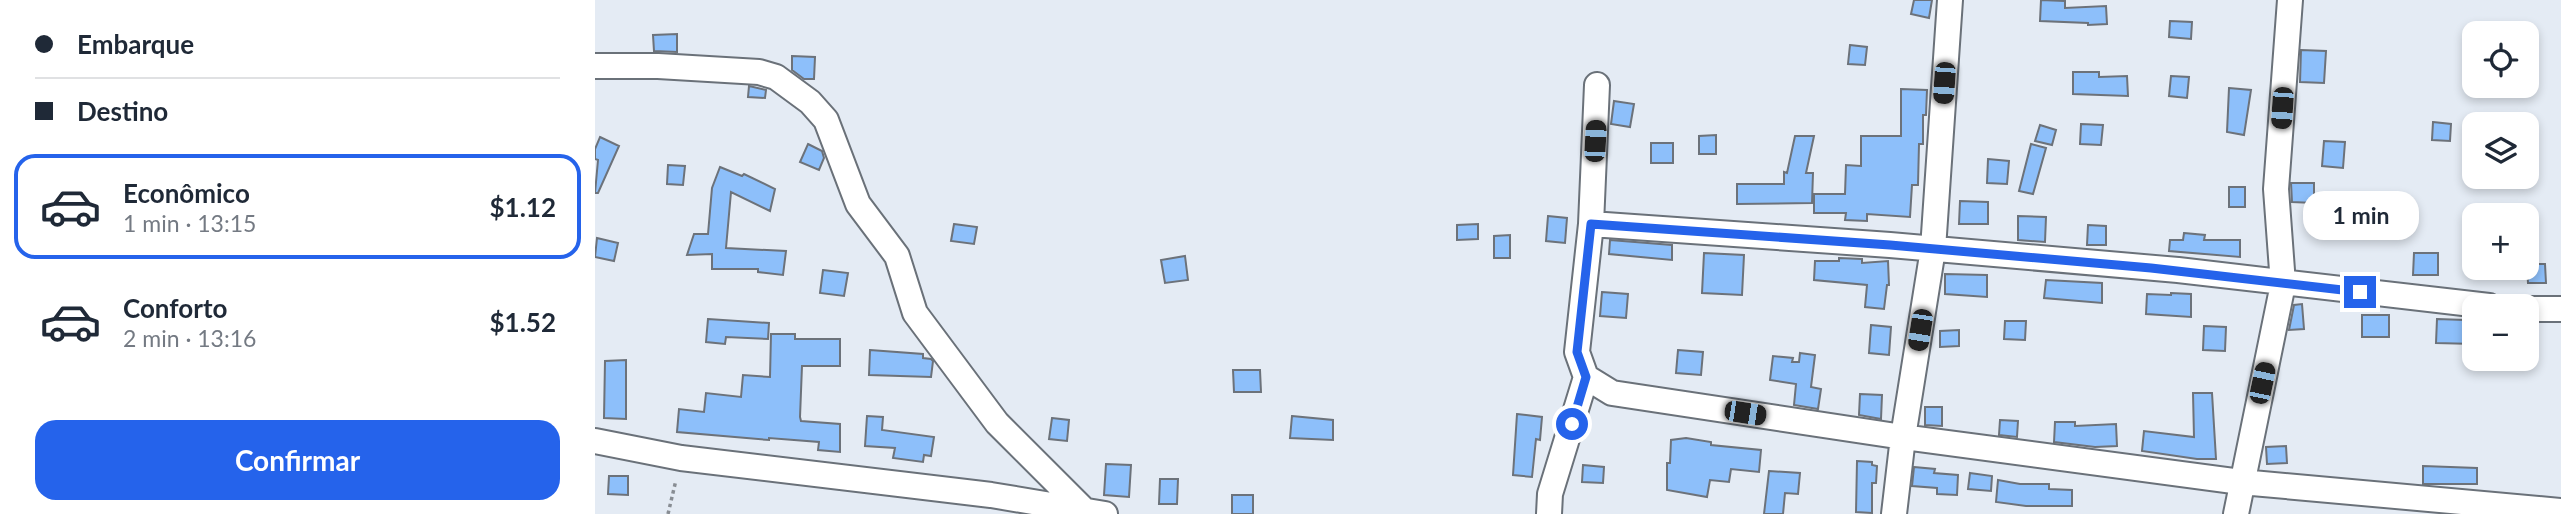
<!DOCTYPE html>
<html lang="pt">
<meta charset="utf-8">
<style>
:root{--surface:#fff;--page:#f6f6f7;--text:#1f2937;--muted:#747a83;--line:#e0e1e3;--accent:#2563eb}
body{margin:0;font-family:Lato,sans-serif;background:var(--page);color:var(--text);height:100vh;display:flex;flex-direction:column;font-size:26px;white-space:nowrap}
*{box-sizing:border-box;margin:0}
p{font-size:23px;color:var(--muted)}
.icon{flex:none;width:38px;height:38px;fill:none;stroke:currentColor;stroke-width:2;stroke-linecap:round;stroke-linejoin:round}
.map{position:relative;flex:1;overflow:hidden}
.panel{display:flex;flex-direction:column;background:var(--surface);width:595px}
.panel>*{flex:none}
.top-card{display:grid;align-content:center;height:154px;padding:0 35px;background:var(--surface)}
.controls{position:absolute;left:1867px;top:21px;display:grid;gap:14px}
.controls a{display:grid;place-items:center;width:77px;height:77px;border-radius:14px;background:var(--surface);box-shadow:0 4px 10px #0003;font-size:35px}
.end{position:absolute;width:32px;height:32px;margin:-16px;border:9px solid #2563eb;background:#fff;box-shadow:0 0 0 4px #fff}
.from{border-radius:50%}
.bubble{position:absolute;height:49px;border-radius:21px;background:var(--surface);box-shadow:0 4px 10px #0003;font-size:23px;font-weight:700;line-height:49px;text-align:center}
.car{position:absolute;width:21px;height:42px;margin:-21px -10px;border-radius:9px;box-shadow:0 0 5px 2px #0007;background:linear-gradient(#222 24%,#8ab4d8 0 40%,#222 0 76%,#8ab4d8 0 86%,#222 0)}
.top-card b{display:flex;align-items:center;gap:24px;height:66px;font-size:26px}
.top-card b+b{border-top:2px solid var(--line)}
.top-card i{width:18px;height:18px;background:var(--text)}
ul{padding:0;list-style:none}
li{display:flex;align-items:center;gap:21px;height:105px;margin:0 14px 10px;padding:0 21px;border:4px solid transparent;border-radius:21px}
li div{flex:1}
li b{display:block;font-size:26px}
li em{font-style:normal;font-weight:700}
li.active{border-color:var(--accent)}
li>.icon{width:63px;height:63px;stroke-width:1.5}
.cta{display:flex;gap:14px;margin-top:auto;padding:14px 35px}
.cta a{flex:1;height:80px;border-radius:21px;background:var(--accent);color:#fff;font-size:28px;font-weight:700;line-height:80px;text-align:center}
main{display:flex;flex:1;min-height:0}
.map>svg:first-child{display:block}
</style>
<main>
<section class="panel">
<div class="top-card">
<b><i class="from"></i>Embarque</b>
<b><i></i>Destino</b>
</div>
<ul>
<li class="active"><svg class="icon" aria-label="car" viewBox="0 0 24 24"><path d="M5 17H2v-5l4-1 3-4h7l3 4 3 1v5h-3M9 17h6M6 11h13"/><circle cx="7" cy="17" r="2"/><circle cx="17" cy="17" r="2"/></svg><div><b>Econômico</b><p>1 min · 13:15</p></div><em>$1.12</em></li>
<li><svg class="icon" aria-label="car" viewBox="0 0 24 24"><path d="M5 17H2v-5l4-1 3-4h7l3 4 3 1v5h-3M9 17h6M6 11h13"/><circle cx="7" cy="17" r="2"/><circle cx="17" cy="17" r="2"/></svg><div><b>Conforto</b><p>2 min · 13:16</p></div><em>$1.52</em></li>
</ul>
<div class="cta"><a>Confirmar</a></div>
</section>
<div class="map">
<svg width="1966" height="514" viewBox="0 0 1966 514">
<rect width="100%" height="100%" fill="#e4ebf4"/>
<path fill="#8dbffa" stroke="#6c727a" stroke-width="2" d="M1319,0h18l-3,18 -18,-4z
M1446,0l24,1v7l41,-2 1,18 -19,1v-2l-48,-2z
M1575,21l22,1 -1,17 -22,-2z
M82,34v18l-23,-1 -1,-16z
M1255,45l17,2 -2,18 -17,-1z
M1706,50l25,1 -2,32 -24,-1z
M197,56l23,1 -1,22h-10l-12,-9z
M1478,72h26v5l28,-1 1,20 -55,-2z
M1576,76l18,1 -2,21 -18,-2z
M154,86l17,4 -1,8 -17,-1z
M1634,88l22,2 -7,45 -17,-3z
M1306,89l26,1 -1,25h-3v29h-4l-1,41h-6l-2,32 -43,-3v7l-22,-1 1,-7h-32v-19h31l1,-29 15,1v-30h40z
M1019,101l20,3 -4,23 -19,-3z
M1838,122l18,2 -1,17 -18,-1z
M1486,124l22,1 -2,20 -21,-1z
M1445,125l16,5 -4,15 -17,-4z
M1121,135v19h-17v-18z
M1200,136h19l-8,37h7l-1,30 -75,1v-20h47v-12l3,1z
M5,137l19,9 -21,47h-3l3,-33 -3,-1v-10z
M1729,141l21,1 -2,26 -21,-2z
M1056,143h22v20h-22z
M213,144l14,7 2,7 -5,12 -19,-8z
M1436,144l15,4 -13,46 -14,-3z
M1393,159l21,2 -2,23 -20,-1z
M73,165l17,1 -2,19 -16,-1z
M125,167l22,9 2,-2 31,15 -5,22 -39,-19 -5,56 60,3 -3,24 -25,-3v-3h-46v-15l-25,1 7,-21h14l4,-46z
M1696,183h23v20l-22,-1z
M1634,187h16v20h-16z
M1365,201l28,1v22h-29z
M953,216l19,2 -2,25 -19,-2z
M1423,216l28,1 -1,25 -27,-2z
M359,224l23,3 -3,17 -23,-3z
M883,224v15l-21,1v-15z
M1493,225l18,1v19h-19z
M1589,233l21,2 -1,5h36v17l-71,-6 1,-11h13z
M915,235v23h-16v-22z
M2,238l21,5 -4,18 -19,-4z
M1015,240l62,5v15l-63,-6z
M1109,253l40,2 -2,40 -40,-2z
M1819,253h24v22h-25z
M590,256l3,24 -23,3 -4,-23z
M1244,258l23,1v4l26,-2 1,24h-2l-3,24 -19,-2 2,-22 -53,-5 1,-19h24z
M1932,264h18l1,19h-18z
M228,270l25,3 -4,23 -24,-3z
M1350,274l42,1v22l-42,-3z
M1451,280l56,3v20l-58,-5z
M1007,292l26,2 -2,24 -26,-2z
M1576,293l20,1v23l-45,-3 1,-20 24,1z
M1707,304l2,25 -15,1 5,-25z
M1767,315h27v22h-27z
M113,319l61,4 -1,16 -42,-2 -1,7 -19,-2z
M1842,319l28,1v3h10v21l-39,-1z
M1410,321h21l-1,19 -21,-1z
M1276,325l20,2 -2,28 -20,-2z
M1609,326l22,1 -1,24 -22,-1z
M1364,330v16l-19,1v-16z
M176,334h24v5h45v27h-38l-2,51 1,4 39,3v28l-22,-2 1,-8 -50,-4v2l-92,-8 2,-23 25,3 2,-19 35,4 2,-22 27,2z
M275,350l53,4v4l8,1 2,2 -2,16 -62,-2z
M1083,350l25,2 -2,23 -25,-2z
M1205,353l15,2 -4,32 10,2 -3,20 -24,-4 2,-21 -26,-4 3,-24 20,2 -1,4h7z
M31,360v59l-22,-1 1,-57z
M638,370h27l1,22h-27z
M1598,393h19l4,66h-19l-55,-8 2,-20 50,6z
M1265,394l22,1 -1,24 -22,-4z
M1330,407h17v19l-17,-1z
M922,414l25,3 -2,23 -4,-1 -4,38 -19,-2z
M272,416l16,1 -1,13 52,7 -3,19 -7,-1 -1,7 -30,-4 2,-10 -30,-2z
M697,416l41,4v20l-43,-2z
M457,418l17,2 -2,21 -18,-2z
M1405,420l18,1 -1,16 -18,-2z
M1460,422h20v4l41,-2 1,22 -22,1 -41,-5z
M1091,438l25,4v3l50,5 -2,22 -28,-3 -2,13 -19,-2 -3,17 -40,-7v-27h3l1,-23z
M1691,446l1,17 -20,1 -1,-17z
M1262,461l15,1v3l5,1 -1,17h-4v30l-16,-1z
M511,464l25,1 -2,32 -25,-2z
M988,465l21,2 -1,16 -21,-1z
M1828,466l54,2v16h-54z
M1319,467l21,2 -1,4 24,2 -1,20 -20,-1v-6l-25,-2z
M1174,471l31,2 -2,21 -13,-1 -2,21h-19z
M1375,473l22,3 -1,15 -23,-2z
M14,476h19v19l-20,-1z
M565,479h18l-1,25h-18z
M1403,480l22,4h29v5l23,1v16h-46l-30,-4z
M637,495h21v19h-21z"/>
<g fill="none" stroke-linecap="round" stroke-linejoin="round">
<defs>
<path id="minor" d="M0,66h63l101,6 17,5 34,25 16,18 32,84 39,52 18,57 82,110 87,87
M1002,85l-6,139 -14,128 9,25 26,16 291,44 338,45 320,29
M996,224l299,21 288,25 311,36
M1932,309h34
M0,441l86,17 310,37 114,19
M954,514l1,-20 36,-117
M1299,514l9,-77 30,-188 17,-249
M1641,514l47,-230 -7,-95 14,-189"/>
</defs>
<use href="#minor" stroke="#6a7179" stroke-width="28"/>
<path stroke="#888d93" stroke-width="3.5" stroke-dasharray="3.5 3.5" stroke-linecap="butt" d="M73,514l8,-34"/>
<use href="#minor" stroke="#fff" stroke-width="24"/>
</g>
<g fill="none" stroke-linecap="round" stroke-linejoin="round">
<path stroke="#2563eb" stroke-width="9" d="M977,424l14,-47 -9,-25 14,-128 299,21 261,23 209,24"/>
</g>
</svg>
<div class="controls">
<a><svg class="icon" aria-label="locate" viewBox="0 0 24 24"><circle cx="12" cy="12" r="6"/><path d="M12 2v4M12 18v4M2 12h4M18 12h4"/></svg></a>
<a><svg class="icon" aria-label="layers" viewBox="0 0 24 24"><path d="M12 4l9 5-9 5-9-5zM3 14l9 5 9-5"/></svg></a>
<a>+</a>
<a>−</a>
</div>
<i class="end from" style="left:977px;top:424px"></i>
<i class="end" style="left:1765px;top:292px"></i>
<div class="bubble" style="left:1708px;top:191px;width:116px">1 min</div>
<i class="car" style="left:1349px;top:83px;rotate:184deg"></i>
<i class="car" style="left:1687px;top:108px;rotate:184deg"></i>
<i class="car" style="left:1000px;top:141px;rotate:3deg"></i>
<i class="car" style="left:1325px;top:330px;rotate:189deg"></i>
<i class="car" style="left:1667px;top:383px;rotate:12deg"></i>
<i class="car" style="left:1150px;top:413px;rotate:99deg"></i>
</div>
</main>
